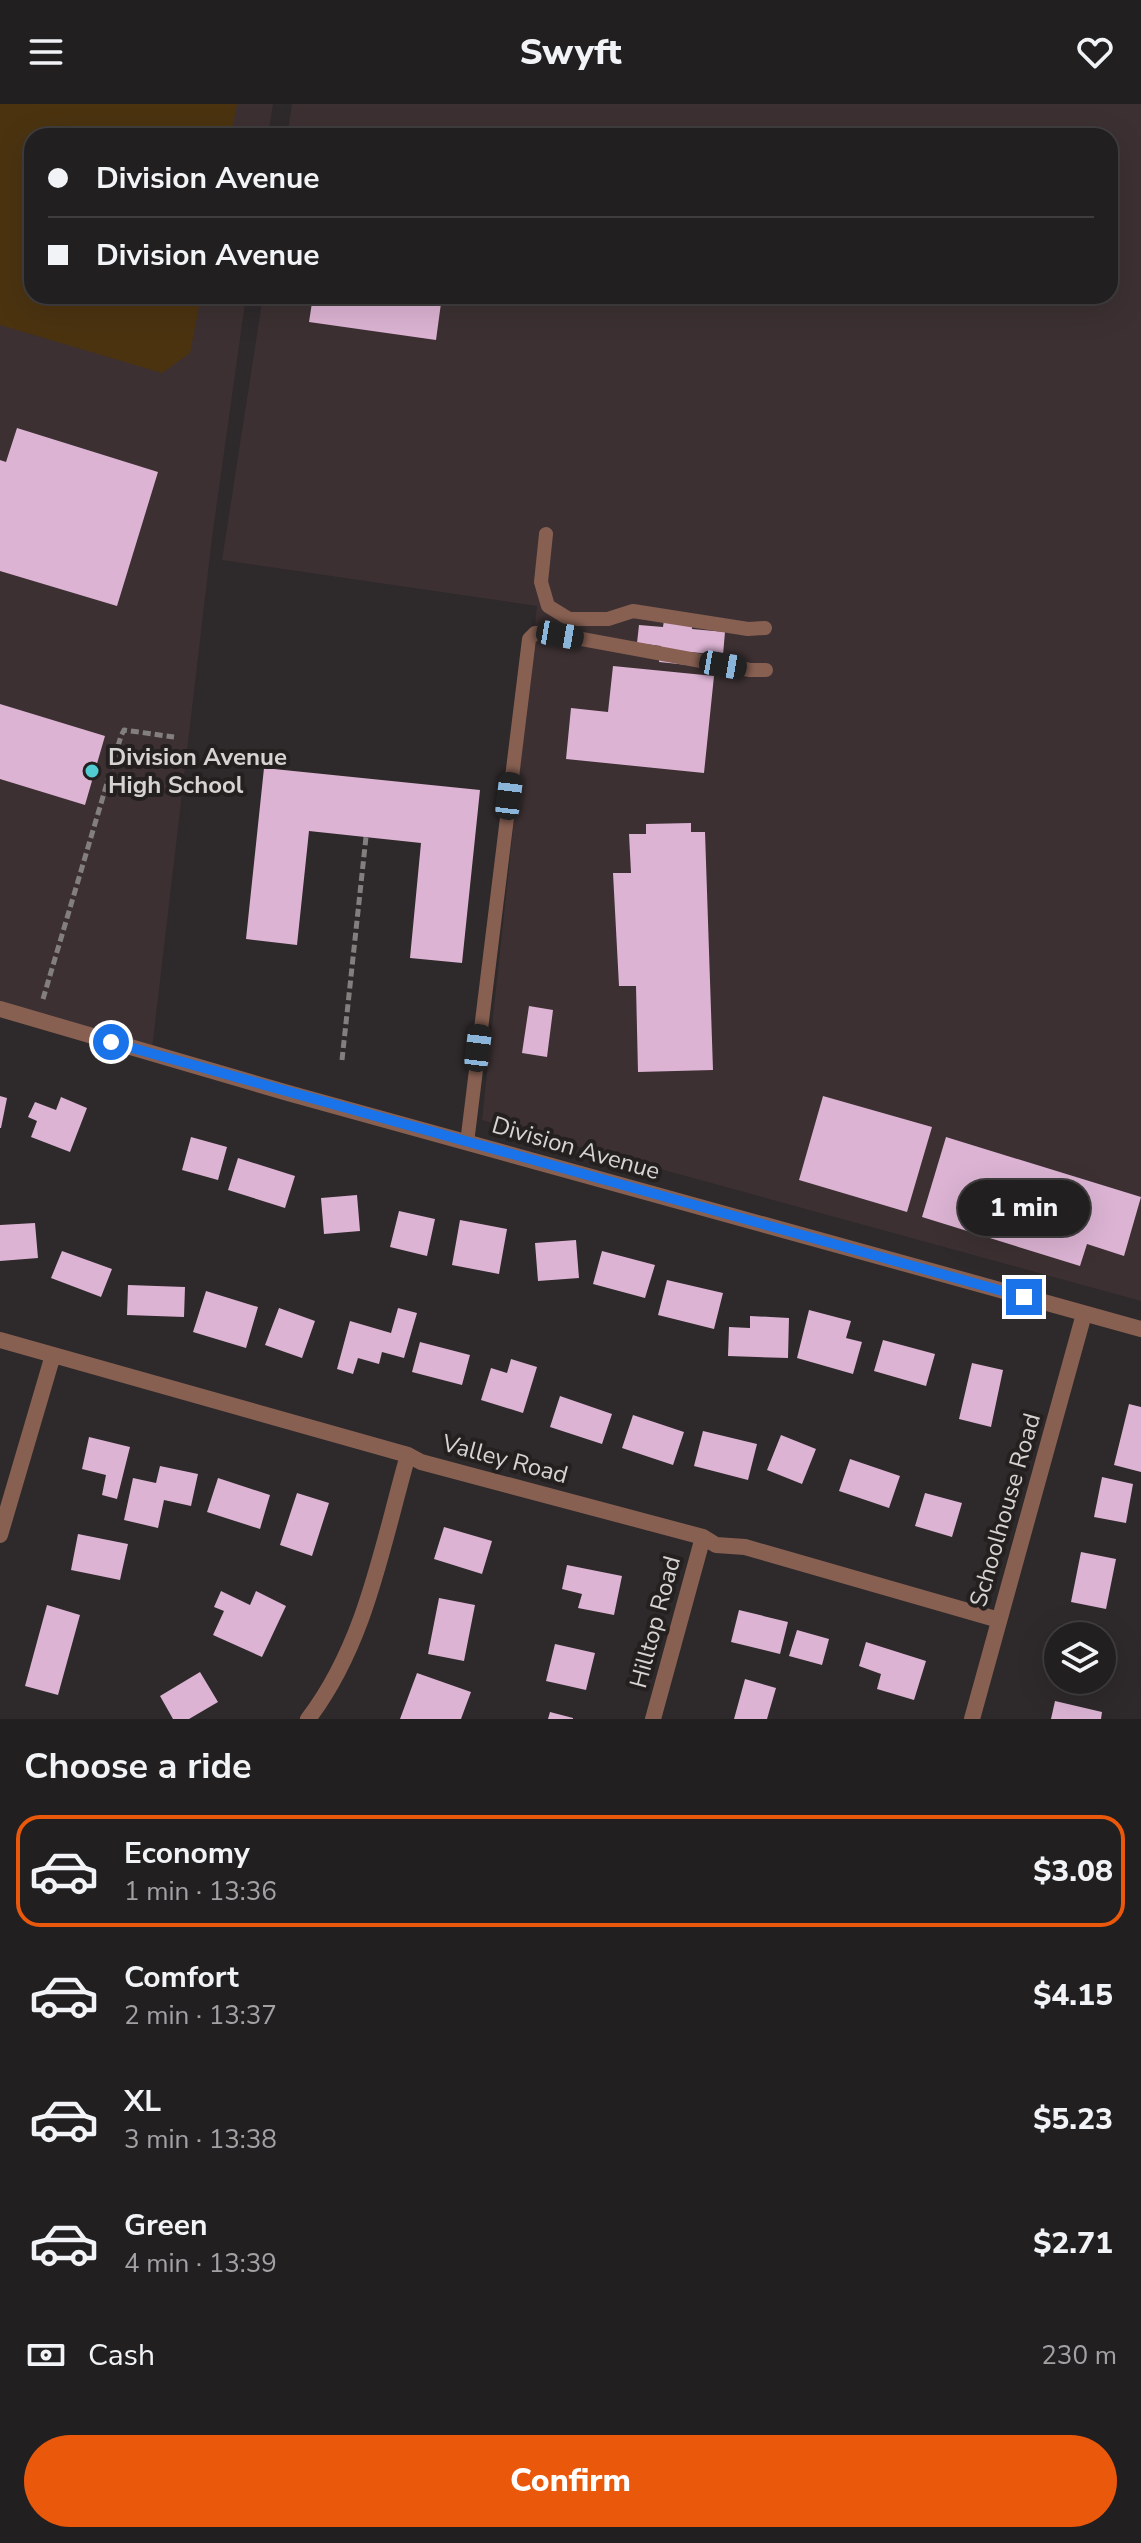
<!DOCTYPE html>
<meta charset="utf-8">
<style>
:root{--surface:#221f20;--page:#2a2729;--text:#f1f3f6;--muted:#a2a2a5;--line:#3f3d3e;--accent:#ea580c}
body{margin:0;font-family:"Nunito Sans",sans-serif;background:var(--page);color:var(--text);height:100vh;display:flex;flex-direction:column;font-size:30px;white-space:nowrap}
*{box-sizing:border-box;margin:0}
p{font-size:26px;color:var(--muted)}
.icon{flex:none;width:44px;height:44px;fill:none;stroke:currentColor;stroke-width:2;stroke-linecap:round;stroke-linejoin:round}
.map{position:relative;height:1615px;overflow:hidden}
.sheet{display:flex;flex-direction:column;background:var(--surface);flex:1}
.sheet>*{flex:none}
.banner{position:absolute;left:24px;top:24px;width:1094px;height:176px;border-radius:24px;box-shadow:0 8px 32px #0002,0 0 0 2px var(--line);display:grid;align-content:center;height:176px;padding:0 24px;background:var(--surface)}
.buttons{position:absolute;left:1044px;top:1518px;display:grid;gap:16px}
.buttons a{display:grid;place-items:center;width:72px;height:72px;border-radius:50%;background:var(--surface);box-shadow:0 8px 32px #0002,0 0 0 2px var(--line);font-size:40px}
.end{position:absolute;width:36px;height:36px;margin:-18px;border:10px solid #1a73e8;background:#fff;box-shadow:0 0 0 4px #fff}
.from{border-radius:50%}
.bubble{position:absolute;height:56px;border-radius:28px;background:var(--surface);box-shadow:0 8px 32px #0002,0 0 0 2px var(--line);font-size:26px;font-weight:800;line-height:56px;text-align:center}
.car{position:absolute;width:24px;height:48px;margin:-24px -12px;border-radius:10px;box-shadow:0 0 6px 2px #0007;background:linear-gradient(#222 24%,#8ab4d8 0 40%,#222 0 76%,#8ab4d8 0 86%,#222 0)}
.banner b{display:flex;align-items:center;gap:28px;height:76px;font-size:30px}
.banner b+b{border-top:2px solid var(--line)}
.banner i{width:20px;height:20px;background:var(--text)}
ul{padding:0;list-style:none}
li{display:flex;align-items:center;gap:24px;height:112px;margin:0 16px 12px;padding:0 8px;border:4px solid transparent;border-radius:24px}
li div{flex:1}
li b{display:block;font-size:30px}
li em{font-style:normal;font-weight:800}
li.on{border-color:var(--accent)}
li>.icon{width:72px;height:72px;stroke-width:1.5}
h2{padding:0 24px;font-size:36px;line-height:96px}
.pay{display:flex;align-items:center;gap:20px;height:88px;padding:0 24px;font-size:30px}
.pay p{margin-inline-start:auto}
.cta{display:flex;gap:16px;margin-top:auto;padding:16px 24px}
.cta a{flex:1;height:92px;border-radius:48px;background:var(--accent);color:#fff;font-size:32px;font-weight:800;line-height:92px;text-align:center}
header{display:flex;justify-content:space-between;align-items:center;height:104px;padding:0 24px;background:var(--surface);font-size:36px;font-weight:800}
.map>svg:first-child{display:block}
</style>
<header><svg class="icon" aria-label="menu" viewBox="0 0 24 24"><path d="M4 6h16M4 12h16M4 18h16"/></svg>Swyft<svg class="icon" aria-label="heart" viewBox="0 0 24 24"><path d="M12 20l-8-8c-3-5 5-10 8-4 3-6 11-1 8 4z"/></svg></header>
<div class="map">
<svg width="1141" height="1615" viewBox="0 0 1141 1615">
<rect width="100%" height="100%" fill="#2e292a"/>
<path fill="#3c3032" d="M0,0h273l-5,32h-236v160h214l-34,242 -60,511 -152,-44z
M292,0h849v1197l-659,-181 55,-514 -315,-46 41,-264h847v-160h-823z"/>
<path fill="#4b3310" d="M0,0h237l-6,32h-199v160h169l-11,57 -28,20 -162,-48z"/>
<path fill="#dcb3d3" d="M313,192h129l-6,44 -127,-18z
M17,324l141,44 -41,134 -117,-35v-111l6,2z
M665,509l28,3 -1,13 33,3 -2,23 -33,-3 -2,13 -29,-3 2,-16 -24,-3 2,-18 24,2z
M613,562l101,10 -10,97 -138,-14 5,-51 37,4z
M0,600l105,32 -20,69 -85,-26z
M264,664l216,22 -18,173 -52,-5 11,-115 -112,-12 -12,114 -51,-6z
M691,719v9h14l8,238 -75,2 -2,-86h-17l-6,-113h18l-2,-39h17v-10z
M529,902l24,4 -6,47 -25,-4z
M0,992l7,2 -6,30h-1z
M823,992l109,31 -25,85 -108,-32z
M61,993l26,11 -17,44 -39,-15 6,-16 -9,-4 7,-15 21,8z
M191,1033l36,10 -9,33 -36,-10z
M946,1033l195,60 -17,59 -37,-12 -7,22 -158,-49z
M238,1054l57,18 -10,32 -57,-18z
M357,1091l3,36 -36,3 -3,-36z
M399,1107l36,8 -8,37 -37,-9z
M460,1116l47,9 -8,45 -47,-9z
M35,1119l3,35 -38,3v-36z
M576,1136l3,38 -41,3 -3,-38z
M62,1147l50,18 -11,28 -50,-19z
M602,1147l53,14 -10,33 -52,-14z
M667,1176l56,13 -9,36 -56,-14z
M128,1181l57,2 -1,30 -57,-2z
M206,1187l52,16 -12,41 -53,-16z
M279,1204l36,13 -13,37 -37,-13z
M398,1204l19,5 -13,45 -22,-6 -3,12 -21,-6 -5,16 -16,-5 13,-48 41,12z
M809,1206l42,11 -5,17 16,4 -9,32 -56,-16z
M750,1212l39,2 -1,40 -60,-2 1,-29 21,1z
M883,1236l52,14 -9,32 -52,-15z
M420,1238l50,13 -8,30 -50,-13z
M511,1255l26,8 -14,46 -42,-13 10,-32 16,5z
M972,1259l31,7 -12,57 -32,-8z
M560,1292l52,18 -10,30 -52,-17z
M1129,1300l12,3v65l-27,-7z
M633,1311l51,17 -11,33 -51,-17z
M703,1327l54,13 -9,36 -54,-14z
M781,1331l35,14 -14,35 -35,-14z
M89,1333l41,10 -13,52 -15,-4 4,-20 -24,-6z
M850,1355l50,17 -11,32 -50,-17z
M160,1362l38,8 -7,32 -27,-6 -6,28 -34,-8 9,-42 23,5z
M1102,1373l31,7 -7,39 -32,-6z
M218,1374l52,17 -10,34 -53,-17z
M297,1389l32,10 -17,53 -32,-11z
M925,1389l37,10 -10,34 -37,-11z
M444,1423l48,14 -10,33 -48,-15z
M78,1430l50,10 -8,36 -49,-10z
M1081,1448l35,7 -10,50 -35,-7z
M567,1461l55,11 -8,39 -36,-7 4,-14 -20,-5z
M221,1487l29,14 6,-14 30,15 -24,51 -49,-22 11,-24 -10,-4z
M439,1494l36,7 -11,56 -36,-7z
M47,1501l33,10 -22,80 -33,-9z
M739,1506l49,12 -8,32 -49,-12z
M1065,1522l37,6 -1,4h-37z
M797,1526l32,9 -7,26 -33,-9z
M866,1538l60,19 -12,39 -37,-11 4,-15 -22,-8z
M555,1540l40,9 -9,37 -40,-9z
M1102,1550l6,1 -3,19 -3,-1z
M200,1568l18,30 -29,17h-16l-13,-23z
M417,1569l54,19 -10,27h-61z
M745,1575l31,9 -9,31h-33z
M1055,1597l47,11 -1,7h-50z
M550,1608l23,6v1h-25z"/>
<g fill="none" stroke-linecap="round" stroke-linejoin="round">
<path stroke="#837f7f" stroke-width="5" stroke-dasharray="8 4" stroke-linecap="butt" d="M43,895l78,-263 3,-6 50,7
M342,956l24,-223"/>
<path stroke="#876052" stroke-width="14" d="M546,430l-5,48 7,24 21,13h39l25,-8 115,18 17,-1
M467,1039l62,-504 6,-6 25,2 190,35h16"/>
<path stroke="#876052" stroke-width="16" d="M0,905l288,84 853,236
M0,1236l408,115 13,7 282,75 13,8 29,2 254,73
M0,1431l53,-180
M308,1615c58,-76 74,-173 100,-264
M653,1615l50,-182
M972,1615l112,-405"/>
</g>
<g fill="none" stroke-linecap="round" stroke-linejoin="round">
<path stroke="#1a73e8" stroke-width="10" d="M111,938l913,255"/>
</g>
<circle fill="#51ccd2" stroke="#252020" stroke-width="3" cx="92" cy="667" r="8"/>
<g text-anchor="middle" stroke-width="8" stroke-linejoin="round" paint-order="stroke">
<g font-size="24" font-weight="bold" fill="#d6d3d3" stroke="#252020" text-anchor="start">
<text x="108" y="661">Division Avenue<tspan x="108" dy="28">High School</tspan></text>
</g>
<g font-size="24" fill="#d6d3d3" stroke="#252020">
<text transform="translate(576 1044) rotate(16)" y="8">Division Avenue</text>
<text transform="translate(505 1355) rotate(15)" y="8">Valley Road</text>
<text transform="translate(1005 1406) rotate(-74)" y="8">Schoolhouse Road</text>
<text transform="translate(655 1518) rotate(-75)" y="8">Hilltop Road</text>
</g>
</g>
</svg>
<div class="buttons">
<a><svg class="icon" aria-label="layers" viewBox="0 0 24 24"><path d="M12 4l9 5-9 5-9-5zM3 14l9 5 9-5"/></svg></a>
</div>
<i class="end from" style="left:111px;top:938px"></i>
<i class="end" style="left:1024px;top:1193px"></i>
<div class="bubble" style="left:958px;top:1076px;width:132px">1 min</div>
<i class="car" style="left:560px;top:531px;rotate:100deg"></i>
<i class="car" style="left:723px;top:561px;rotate:100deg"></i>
<i class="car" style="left:509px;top:692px;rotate:7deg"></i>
<i class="car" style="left:478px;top:944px;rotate:7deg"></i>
<div class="banner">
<b><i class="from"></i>Division Avenue</b>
<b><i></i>Division Avenue</b>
</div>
</div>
<section class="sheet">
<h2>Choose a ride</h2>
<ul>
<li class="on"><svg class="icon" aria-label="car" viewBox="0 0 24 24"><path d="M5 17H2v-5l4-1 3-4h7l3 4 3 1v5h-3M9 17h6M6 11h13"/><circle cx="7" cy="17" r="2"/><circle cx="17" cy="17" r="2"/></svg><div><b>Economy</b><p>1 min · 13:36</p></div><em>$3.08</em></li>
<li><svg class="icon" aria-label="car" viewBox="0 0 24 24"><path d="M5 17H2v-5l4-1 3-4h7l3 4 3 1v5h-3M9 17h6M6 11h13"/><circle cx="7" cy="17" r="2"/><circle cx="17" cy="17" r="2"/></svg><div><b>Comfort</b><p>2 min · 13:37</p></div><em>$4.15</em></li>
<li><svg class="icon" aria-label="car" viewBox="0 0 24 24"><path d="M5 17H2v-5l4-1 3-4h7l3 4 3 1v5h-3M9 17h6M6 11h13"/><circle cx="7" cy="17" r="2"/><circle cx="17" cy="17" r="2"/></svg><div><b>XL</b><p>3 min · 13:38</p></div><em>$5.23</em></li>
<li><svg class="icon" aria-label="car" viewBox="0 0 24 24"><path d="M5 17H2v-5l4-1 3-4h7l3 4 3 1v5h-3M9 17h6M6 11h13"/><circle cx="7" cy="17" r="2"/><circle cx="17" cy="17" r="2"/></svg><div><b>Green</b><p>4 min · 13:39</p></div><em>$2.71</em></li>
</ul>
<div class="pay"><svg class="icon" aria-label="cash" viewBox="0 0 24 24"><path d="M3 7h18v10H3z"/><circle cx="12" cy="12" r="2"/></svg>Cash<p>230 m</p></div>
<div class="cta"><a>Confirm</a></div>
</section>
